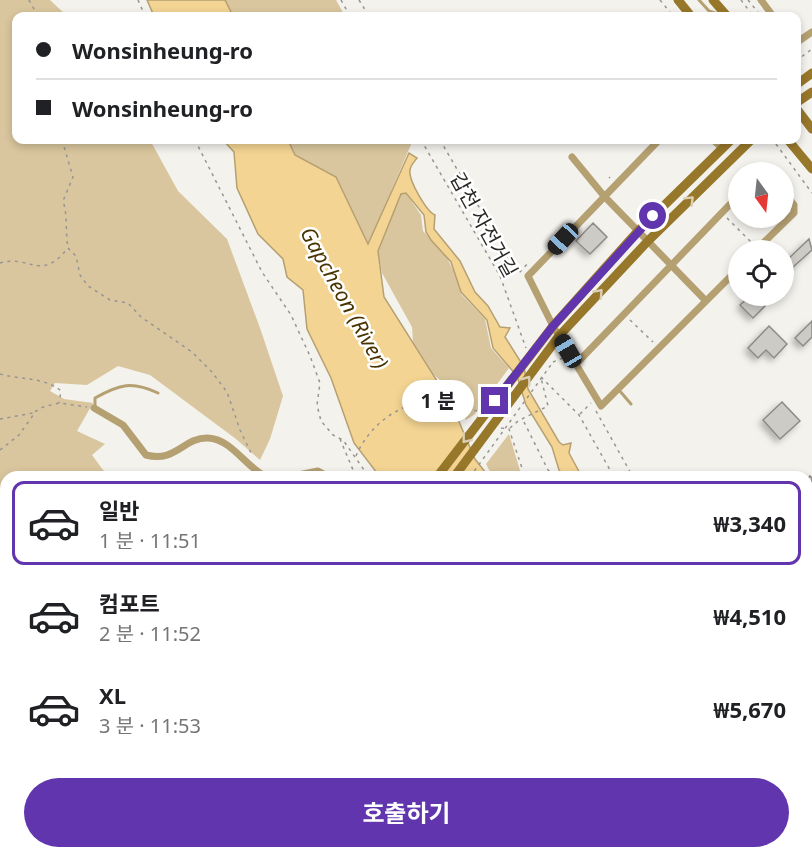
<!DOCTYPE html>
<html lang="ko">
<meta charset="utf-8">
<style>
:root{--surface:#fff;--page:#f2f2f2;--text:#202124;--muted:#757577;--line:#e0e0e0;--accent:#6135ad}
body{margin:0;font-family:"Noto Sans","Noto Sans KR",sans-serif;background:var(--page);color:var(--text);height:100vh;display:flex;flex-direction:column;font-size:22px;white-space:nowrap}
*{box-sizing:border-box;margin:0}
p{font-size:20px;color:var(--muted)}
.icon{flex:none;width:33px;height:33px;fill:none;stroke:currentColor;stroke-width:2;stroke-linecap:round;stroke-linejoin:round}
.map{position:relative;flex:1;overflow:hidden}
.details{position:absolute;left:0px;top:471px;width:813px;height:388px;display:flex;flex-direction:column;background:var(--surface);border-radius:18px 18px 0 0;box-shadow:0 3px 9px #0003}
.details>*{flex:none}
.hud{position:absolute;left:12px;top:12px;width:789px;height:132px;border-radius:12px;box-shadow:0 3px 9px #0003;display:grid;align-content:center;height:132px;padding:0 24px;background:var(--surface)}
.needle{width:39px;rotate:165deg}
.buttons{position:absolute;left:728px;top:162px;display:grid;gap:12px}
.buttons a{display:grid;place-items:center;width:66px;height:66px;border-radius:50%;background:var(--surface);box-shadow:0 3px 9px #0003;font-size:30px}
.end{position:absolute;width:27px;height:27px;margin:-14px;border:8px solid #6135ad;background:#fff;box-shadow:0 0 0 3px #fff}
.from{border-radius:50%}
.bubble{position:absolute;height:42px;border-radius:21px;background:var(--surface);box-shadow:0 3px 9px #0003;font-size:20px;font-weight:700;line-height:42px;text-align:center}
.car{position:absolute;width:18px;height:36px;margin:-18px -9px;border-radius:8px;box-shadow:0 0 4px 2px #0007;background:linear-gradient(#222 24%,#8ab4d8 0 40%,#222 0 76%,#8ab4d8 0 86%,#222 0)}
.hud b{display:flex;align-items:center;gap:21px;height:57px;font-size:22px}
.hud b+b{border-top:2px solid var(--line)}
.hud i{width:15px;height:15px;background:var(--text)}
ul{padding:10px 0 0;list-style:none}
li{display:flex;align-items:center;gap:18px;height:84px;margin:0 12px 9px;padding:0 12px;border:3px solid transparent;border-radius:12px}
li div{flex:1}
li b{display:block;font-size:22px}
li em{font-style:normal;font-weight:700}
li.selected{border-color:var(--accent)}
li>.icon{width:54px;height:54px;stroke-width:1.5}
.button{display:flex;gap:12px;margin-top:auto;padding:12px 24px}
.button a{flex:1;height:69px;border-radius:36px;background:var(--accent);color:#fff;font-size:24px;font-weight:700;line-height:69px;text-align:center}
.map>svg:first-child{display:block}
</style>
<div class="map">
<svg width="812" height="859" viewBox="0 0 812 859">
<defs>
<filter id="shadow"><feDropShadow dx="-3.5" dy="3.5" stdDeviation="3" flood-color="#0004"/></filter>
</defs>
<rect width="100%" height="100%" fill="#f4f2ed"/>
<path fill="#d9c69e" d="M0,0h50l17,16h-51v124h134l28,51 49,48 33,89 23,68 -13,43 -10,21 -24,-21 -86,-64 -32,-9 -31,19 -32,-2 -5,8 14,8 29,4 -16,28 28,13 -13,11 11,15 14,7h-111v377h181l1,5h-188z
M225,0h111l9,16h-112z
M288,140h125l-45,105 -32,-68 -41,-22z
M406,193l15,22 2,16 22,23 9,18 7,22 24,25 6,29 18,20 -34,46 -9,6 -10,-27 -22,-18 -21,-33 -1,-15 -30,-54 -4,-22 23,-57z
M509,434l13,43h-29l-7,-13z
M691,854h73l5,5h-75z"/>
<path fill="#f3d493" stroke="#b6a072" stroke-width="1.5" d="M147,0h78l8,16h-79z
M223,140h65l7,15 41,22 32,67 41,-91 8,5c-2,3 -7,8 -7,12 -2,10 17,42 25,45l-1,14 26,32 15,31 13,14 12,21 10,1 -5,9 19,30 4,22 31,53 4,3 8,-2 -2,10 13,24h-18l-5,-7 -7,-23 -26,-42 -9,-29 -24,-28 -6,-28 -26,-28 -10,-30 -20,-22 -5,-8 -2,-17 -18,-22 -5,1 -23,57 6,46 67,106 24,56 14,18h-109l-26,-34 -23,-65 -24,-49 -4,-39 -16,-13 -4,-18 -25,-25 -21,-46 -3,-36z
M590,854h101l3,5h-101z"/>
<path fill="#cdcbc6" stroke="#8d8b87" stroke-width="1.5" filter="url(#shadow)" d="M593,223l14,14 -17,17 -14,-13z
M809,239l3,11 -20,18 -6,-7z
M750,296h15l-5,5 5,5 -12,12 -13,-13z
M812,321v16l-9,9 -8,-8z
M769,326l18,18 -13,14 -8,-8 -8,8 -10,-10z
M782,402l18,19 -20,18 -17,-19z
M810,476l2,2v26l-5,-5v-19z
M812,703v21l-1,1 -4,-4v-13z"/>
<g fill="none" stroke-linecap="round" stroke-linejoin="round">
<path stroke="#979591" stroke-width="1.5" stroke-dasharray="3 4.5" stroke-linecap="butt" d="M29,0l9,16
M138,0l7,16
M341,0l9,16
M359,0l10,16
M660,0l13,16
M741,0l12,16
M748,0l13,16
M796,61l16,-12
M796,64l5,6
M62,140l11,37 -10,24c5,15 2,30 5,47
M195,140l67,132 29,43 19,41 10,27 -3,22 4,16 12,14 10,5 26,37
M421,140l79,136 26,72
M440,140l78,134 10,-11
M763,140h10l39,53
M609,177l1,1
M727,218l25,25
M0,263c30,-9 40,20 68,-15l8,8 4,19 8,11 22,14 18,3 13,14 51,35 20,20 15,20 13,38 12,25
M630,320l23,22
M553,362l10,-4
M0,374c21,6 45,3 61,17l-2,12
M541,377l38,38 35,62
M596,411l37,66
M580,414l11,-11
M0,419l33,-6
M524,422l24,48 8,7
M501,428l8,1 16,48
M510,428l8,-7 30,-15 -7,-28
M340,439l16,38
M0,450l19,-15 17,-24 7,-4 16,-4 28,4
M356,456c20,-47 76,-71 122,-44
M0,544v4
M807,752l5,-6
M807,777l5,6
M0,801l6,-1
M807,807l5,2
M807,811l5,8
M807,846l5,6
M575,854l2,5
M766,854l5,5
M800,859l5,-5"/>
<path stroke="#b5a072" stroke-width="3" d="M699,0l10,11 15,5
M619,390l12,14
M95,407v-9c25,-14 37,-17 63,-5
M441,854l3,5
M472,854l2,5
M485,859h1"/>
<path stroke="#b5a072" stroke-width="7" d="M761,0l12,16
M796,43l16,-11
M659,140l-131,136 25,50 48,80 137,-137
M713,140l9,8
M572,157l32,39 102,105
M756,250l38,-37v-8l-11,-14
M576,364l162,-168
M94,408l29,17 23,30c30,8 38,-18 62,-17 24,1 38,30 59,39
M288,477l30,-6 11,6
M276,854l2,5"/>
<path stroke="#97772a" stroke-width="9" d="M678,0l13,16
M713,0l14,16
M796,85l16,-12
M796,103l16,-11
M796,108l16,21
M788,140l24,29
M553,326l85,-95 93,-91
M559,336l89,-95 103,-101"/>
<path stroke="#7b5b00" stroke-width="10" d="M509,854l3,5
M524,854l4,5"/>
<path stroke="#979591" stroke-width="1.5" stroke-dasharray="3 4.5" stroke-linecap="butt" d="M470,477l83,-115"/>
<path stroke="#97772a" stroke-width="9" d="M437,477l116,-151
M454,477l105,-141"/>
</g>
<defs><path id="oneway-chevron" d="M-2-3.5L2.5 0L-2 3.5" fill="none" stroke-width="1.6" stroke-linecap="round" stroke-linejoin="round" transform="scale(1.5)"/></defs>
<g stroke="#dbcfb4">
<use href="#oneway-chevron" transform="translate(690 200) rotate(-45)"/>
<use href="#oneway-chevron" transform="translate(599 293) rotate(-47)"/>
<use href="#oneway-chevron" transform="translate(527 380) rotate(-53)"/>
<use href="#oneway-chevron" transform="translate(466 439) rotate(128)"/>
</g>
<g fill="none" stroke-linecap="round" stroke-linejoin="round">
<path stroke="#6135ad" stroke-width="8" d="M495,401l58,-75 100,-110"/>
</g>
<g text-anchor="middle" stroke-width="5" stroke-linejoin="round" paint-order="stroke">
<g font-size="20" fill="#292826" stroke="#fff">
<text transform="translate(484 225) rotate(61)" y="7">갑천 자전거길</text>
</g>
<g font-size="21" font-style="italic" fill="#493400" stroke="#fff">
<text transform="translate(344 298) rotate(61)" y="7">Gapcheon (River)</text>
</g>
</g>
</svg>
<div class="buttons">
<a><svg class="needle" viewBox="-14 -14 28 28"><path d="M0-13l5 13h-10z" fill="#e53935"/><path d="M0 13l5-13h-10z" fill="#757577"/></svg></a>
<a><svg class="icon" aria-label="locate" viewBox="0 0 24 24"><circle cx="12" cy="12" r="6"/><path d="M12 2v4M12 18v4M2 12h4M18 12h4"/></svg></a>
</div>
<i class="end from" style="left:653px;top:216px"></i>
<i class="end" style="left:495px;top:401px"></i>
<div class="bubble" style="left:402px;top:380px;width:72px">1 분</div>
<i class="car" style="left:563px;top:239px;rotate:223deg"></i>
<i class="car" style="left:568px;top:351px;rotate:330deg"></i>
<div class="hud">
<b><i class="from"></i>Wonsinheung-ro</b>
<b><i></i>Wonsinheung-ro</b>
</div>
<section class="details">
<ul>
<li class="selected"><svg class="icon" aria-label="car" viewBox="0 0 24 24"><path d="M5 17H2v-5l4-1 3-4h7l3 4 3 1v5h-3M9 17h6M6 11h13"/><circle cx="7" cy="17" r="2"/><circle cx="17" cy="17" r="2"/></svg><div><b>일반</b><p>1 분 · 11:51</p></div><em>₩3,340</em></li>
<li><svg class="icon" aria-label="car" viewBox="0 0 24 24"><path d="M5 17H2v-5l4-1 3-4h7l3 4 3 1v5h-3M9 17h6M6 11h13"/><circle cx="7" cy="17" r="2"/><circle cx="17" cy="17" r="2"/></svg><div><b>컴포트</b><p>2 분 · 11:52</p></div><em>₩4,510</em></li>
<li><svg class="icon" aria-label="car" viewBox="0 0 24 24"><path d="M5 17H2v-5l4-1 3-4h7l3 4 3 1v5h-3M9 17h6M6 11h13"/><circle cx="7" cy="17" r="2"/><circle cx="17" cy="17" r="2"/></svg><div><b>XL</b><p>3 분 · 11:53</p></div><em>₩5,670</em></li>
</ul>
<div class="button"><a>호출하기</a></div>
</section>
</div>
